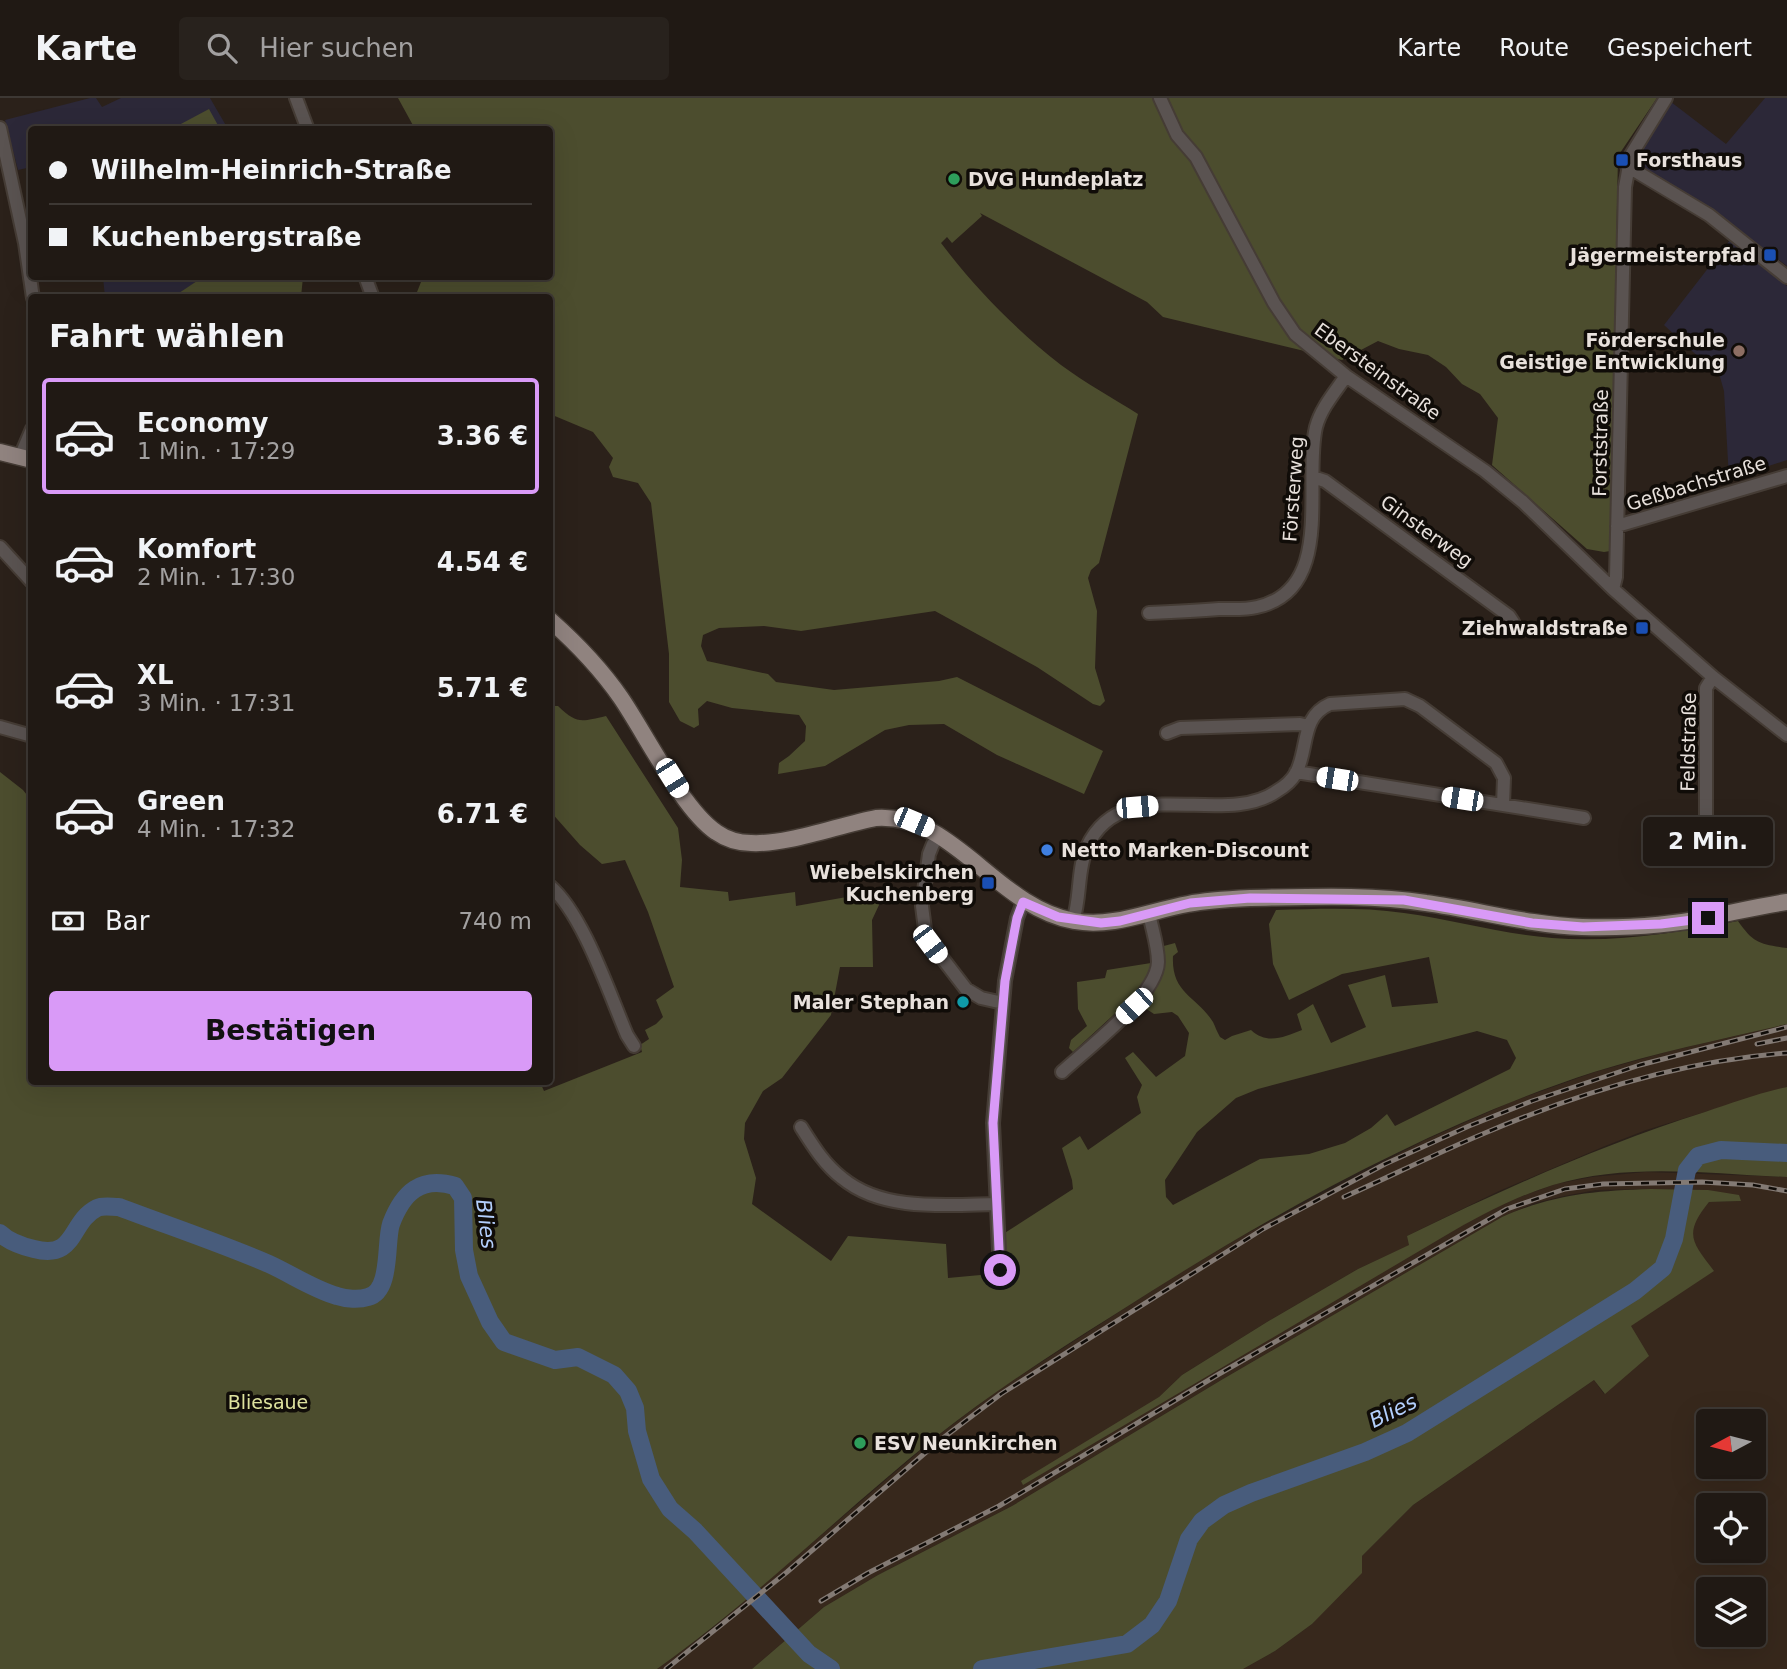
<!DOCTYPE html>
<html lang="de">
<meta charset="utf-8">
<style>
:root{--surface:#201914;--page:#28221d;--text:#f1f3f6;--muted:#a2a0a0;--line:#3d3834;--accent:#d99af7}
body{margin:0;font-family:"DejaVu Sans",sans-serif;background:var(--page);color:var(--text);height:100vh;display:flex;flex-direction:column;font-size:26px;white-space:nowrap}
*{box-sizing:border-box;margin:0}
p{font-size:23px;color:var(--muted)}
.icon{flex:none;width:38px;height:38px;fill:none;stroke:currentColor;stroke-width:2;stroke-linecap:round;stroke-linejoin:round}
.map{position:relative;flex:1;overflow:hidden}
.details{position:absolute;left:28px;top:196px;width:525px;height:791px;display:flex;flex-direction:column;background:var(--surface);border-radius:7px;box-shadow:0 7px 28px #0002,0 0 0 2px var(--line)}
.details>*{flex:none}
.banner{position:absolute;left:28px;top:28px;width:525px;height:154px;border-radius:7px;box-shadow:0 7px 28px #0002,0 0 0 2px var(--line);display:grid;align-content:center;height:154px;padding:0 21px;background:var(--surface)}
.needle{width:46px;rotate:263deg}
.controls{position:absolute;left:1696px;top:1311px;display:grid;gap:14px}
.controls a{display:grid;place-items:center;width:70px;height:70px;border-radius:7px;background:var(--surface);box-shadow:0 7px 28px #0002,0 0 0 2px var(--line);font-size:35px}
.end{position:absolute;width:32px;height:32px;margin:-16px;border:9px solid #d99af7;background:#111;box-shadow:0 0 0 4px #111}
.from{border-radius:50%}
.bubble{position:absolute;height:49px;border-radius:7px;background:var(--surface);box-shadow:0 7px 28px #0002,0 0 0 2px var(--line);font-size:23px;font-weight:600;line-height:49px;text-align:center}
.car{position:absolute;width:21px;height:42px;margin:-21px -10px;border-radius:9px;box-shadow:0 0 5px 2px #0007;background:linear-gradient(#fff 24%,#345 0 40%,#fff 0 76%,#345 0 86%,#fff 0)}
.banner b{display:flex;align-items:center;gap:24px;height:66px;font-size:26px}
.banner b+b{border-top:2px solid var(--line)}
.banner i{width:18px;height:18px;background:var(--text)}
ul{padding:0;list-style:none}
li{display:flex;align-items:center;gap:21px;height:116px;margin:0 14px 10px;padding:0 7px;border:4px solid transparent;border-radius:7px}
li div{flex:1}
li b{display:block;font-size:26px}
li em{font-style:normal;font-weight:600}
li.active{border-color:var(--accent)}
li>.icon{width:63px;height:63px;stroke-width:1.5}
h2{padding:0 21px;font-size:32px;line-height:84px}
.pay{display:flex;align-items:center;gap:18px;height:77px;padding:0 21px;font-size:26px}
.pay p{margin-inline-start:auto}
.cta{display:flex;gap:14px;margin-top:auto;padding:14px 21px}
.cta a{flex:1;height:80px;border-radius:7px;background:var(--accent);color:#111;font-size:28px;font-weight:600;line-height:80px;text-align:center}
header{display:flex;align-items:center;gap:42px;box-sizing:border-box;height:98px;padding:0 35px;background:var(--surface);border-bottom:2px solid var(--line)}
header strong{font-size:33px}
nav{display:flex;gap:38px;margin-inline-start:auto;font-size:24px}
.search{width:490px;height:63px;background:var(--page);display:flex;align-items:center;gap:18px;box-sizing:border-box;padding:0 24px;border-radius:7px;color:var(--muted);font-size:26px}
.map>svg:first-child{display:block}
</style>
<header>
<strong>Karte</strong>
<div class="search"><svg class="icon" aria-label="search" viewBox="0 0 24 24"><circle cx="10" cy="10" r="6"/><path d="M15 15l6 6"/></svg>Hier suchen</div>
<nav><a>Karte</a><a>Route</a><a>Gespeichert</a></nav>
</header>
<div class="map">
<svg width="1787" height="1571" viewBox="0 0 1787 1571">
<rect width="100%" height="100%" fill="#2b211a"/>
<path fill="#37281c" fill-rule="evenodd" d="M1787,926v63l-141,43 -41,16 -106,45 -92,45 3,9 -52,24 -91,53 -85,53 -23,22 333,-189 33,-13 31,-11 36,-7 54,-5 141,5v492h-544l32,-18 37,-27 50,-68 51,-51 181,-125 10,14 26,-68 83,-55 -19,-26 -3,-11 4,-15 14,-17 31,-1 -32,-11 -57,-1 -55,1 -32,6 -30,7 -32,14 -279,162 -211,127 -134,69 -54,32 -72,62h-95l53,-39 226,-193 62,-47 172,-111 72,-43 181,-95 88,-39 84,-30 75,-21zM1708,1323h46v45h-46zM1708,1407h46v45h-46zM1708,1491h46v45h-46z"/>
<path fill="#2c2838" d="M90,0h6l6,9 19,-9h89l18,31 -196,1 -1,37 -13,3 -13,-50z
M1765,0h22v168l-70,-52 -76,-47 -5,-7 -2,-6 37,-52 55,42z
M1730,142l57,46v174l-58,19 -5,-88 -4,-14 -56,-52z
M103,179h100l-30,21 -68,-1z"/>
<path fill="#4c4d2e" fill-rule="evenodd" d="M398,0h1259l-39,58 -8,395 -6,1 -17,-3 -95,-84 6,-47 -18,-24 -18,-10 -16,-17 -18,-12 -29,-6 -21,-8 -36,19 -179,-43 -16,-15 -167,-89 2,3 -30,27 -5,-6 -6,6c35,46 74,86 120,122 24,18 52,33 77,49l-39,149 -8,7 -3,8 9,33 -2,57 10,33 -5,5 -7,-2 -56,-37 -102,-56 -134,20 -37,-5 -45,2 -16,7 -2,11 6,15 61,13 8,8 58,8 105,-9 18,-4 146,74 -19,43 -87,-39 -53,-31 -35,1 -24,5 -60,36 -47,8 1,-11 10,-7 16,-15 1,-15 -7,-11 -67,-7 -25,-7 -9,8 1,16 -5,3 -14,-7 -11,-19v-48l-18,-151 -13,-20 -25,-6 -4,-10 4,-9 -20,-26 -43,-18v-116l-135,-1 8,-20 127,-1v-146l-135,-1z
M209,11l11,20h-39l-2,-4z
M203,179v-1l100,1 -2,20h-128z
M550,608h8c19,18 22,16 48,10l72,112 4,32 -2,27 48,5 1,9 66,-9 1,14 90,-16 -14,30 1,47h-33l-9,48 -49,63 -19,13 -18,32 -1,16 12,39 -4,26 79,57 17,-25 98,8 2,34 54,-5 -2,-37 73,-47 -1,-9 -10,-32 18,-12 8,14 53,-37 -4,-16 5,-12 -17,-27 8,-6 23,25 29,-21 4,-23 -11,-17 -6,-4 -18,2 -12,-8 13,-19 5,-40 15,-4 3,9 -5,4c-2,38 24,40 40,66 2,4 4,10 7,15l5,3 7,-4 19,-6c16,15 33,7 51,0l-5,-16 16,-10 18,39 35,-16 -18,-42 37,-10 7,32 46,-4 -9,-46 -87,17 -53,26 -16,-36 -4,-40 7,-14c42,-1 86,-3 128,3 50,7 98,21 148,25 62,5 126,-5 186,-17 16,23 22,23 49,27v76c-64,15 -130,28 -193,48 -166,54 -331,147 -477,241 -62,39 -123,78 -180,123 -95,76 -181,163 -280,233h-657v-897l23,18 8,10 1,282h508l4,9 98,-39 -2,-7 9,-6 -4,-9 11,-6 7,-7 -7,-17 18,-13 -26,-75 -23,-52 -23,4 -22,-19 -30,-34zM1477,933l30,9 9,18 -6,11 -115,57 -8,-12 -16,14 -26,15 -36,11 -49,5 -87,46 -7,-8 -1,-17 32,-48 39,-34 22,-9z
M1151,865v9l-7,15 -71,65 -4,-4 2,-8 16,-14 -9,-17 -1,-27 28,-4 2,-8z
M1787,989v90c-76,-3 -159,-15 -234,8 -39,12 -74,31 -110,52l-420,248 -2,-4 138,-84 23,-22 85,-53 91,-53 51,-24 -2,-9c97,-47 194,-91 298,-124 27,-9 54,-19 82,-25z
M1651,1091l57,1 31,5 2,6 -32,1c-26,32 -17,40 5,69l-83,55 18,30 -44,38 -11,-14 -181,125 -51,51v17l-50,51 -37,27 -32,18h-491l72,-62 54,-32 134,-69 211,-127 279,-162c53,-23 91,-26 149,-28z"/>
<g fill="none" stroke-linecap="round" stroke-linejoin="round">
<path stroke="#485c7c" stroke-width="18" d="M0,1135c9,9 22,13 34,16 43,11 35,-27 63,-41 6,-3 15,-1 22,-1 50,19 101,36 150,57 22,10 44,25 68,32 9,3 22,4 31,1 24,-6 17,-55 23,-73 12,-32 30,-48 64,-38l8,12 1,52 5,26 21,46 14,20 51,18 23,-3 36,18 14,16 7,17 2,23 14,48 19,30 25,22 114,123 22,15
M982,1571l145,-25 25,-19 16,-24 21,-62 13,-18 22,-16 27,-12 114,-41 42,-19 228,-142 28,-23 11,-29 13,-69 11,-14 23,-6 66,3"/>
<defs>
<path id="minor" d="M296,0l12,32
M1160,0l17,37 19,22 78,146 21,31 51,42 139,95 38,31 90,87 100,88 74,58
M0,30l25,115 8,55
M1627,68l82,49 78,62
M365,178l8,22
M20,359l12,-28
M1313,379l12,4 184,135 4,6
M1617,428l170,-50
M0,449l32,35
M1613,491l3,-12 9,-390 6,-32 35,-57
M1149,515c24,-1 47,-2 70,-4 13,0 26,1 38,-2 79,-17 46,-125 59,-180 5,-19 19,-35 30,-51
M0,629l32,9
M1167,635l13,-5 120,-4 8,2
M1296,674l288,46
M940,737l-7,9 -4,10 -7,52 4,31 40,52 15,9 22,5
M1696,750l7,-5 3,-6v-149l7,-11
M550,788c33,28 59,107 77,149l7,11
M1073,823c8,-24 4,-51 14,-74 35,-77 137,-18 190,-56 7,-4 15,-11 19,-18 13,-25 4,-56 34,-69l75,-5 15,7 76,57 8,15 -1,27
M1062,974c25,-23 95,-76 96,-110 0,-16 -6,-33 -9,-49
M801,1029c12,19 23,37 41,51 41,34 104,27 154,26
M1000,1173l-7,-148 12,-142 12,-63 6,-16"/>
<path id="major" d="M0,354l32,8
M550,522c26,23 51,49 71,78 24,35 62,112 95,134 10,7 23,11 35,11 36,2 88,-18 125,-25 78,-5 120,89 198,103 39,7 75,-10 114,-17 20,-4 42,-5 63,-6 57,-1 118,-4 175,5 52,7 103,22 156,24 42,1 86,-1 127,-10 26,-5 52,-11 78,-15"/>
</defs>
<use href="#minor" stroke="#453c35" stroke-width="16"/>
<use href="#major" stroke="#453c35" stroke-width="19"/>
<use href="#minor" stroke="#5a5351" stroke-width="12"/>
<use href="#major" stroke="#90837f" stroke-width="16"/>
<defs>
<path id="rail" d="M1757,946l30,-6
M1344,1099c47,-21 93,-44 141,-64 96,-41 197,-72 302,-80
M821,1503l47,-28 131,-67 220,-132 288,-165 58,-20 38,-5 99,-2 51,3 34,6
M666,1571l121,-97 152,-131 62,-47 262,-165 122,-65 84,-38 63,-25 108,-36 147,-38"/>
</defs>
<use href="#rail" stroke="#837a74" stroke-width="5"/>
<use href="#rail" stroke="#100c08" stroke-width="2.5" stroke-dasharray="8" stroke-linecap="butt"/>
</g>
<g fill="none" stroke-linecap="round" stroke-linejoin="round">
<path stroke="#d99af7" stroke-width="9" d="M1000,1172l-7,-147 12,-142 12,-63 6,-16 35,15 43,6 19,-2 70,-18 60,-5 154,2 128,23 51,4 78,-3 47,-6"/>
</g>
<g fill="#1a4fb4" stroke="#100c08" stroke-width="2.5">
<rect x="1615" y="55" width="14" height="14" rx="3.5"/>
<rect x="1763" y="150" width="14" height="14" rx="3.5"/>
<rect x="1635" y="523" width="14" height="14" rx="3.5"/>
<rect x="981" y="778" width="14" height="14" rx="3.5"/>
</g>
<g fill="#2e9e5b" stroke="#100c08" stroke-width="2.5">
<circle cx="954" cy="81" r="7"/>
<circle cx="860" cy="1345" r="7"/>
</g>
<circle fill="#8d6e63" stroke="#100c08" stroke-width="2.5" cx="1739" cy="253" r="7"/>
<circle fill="#3f7fe0" stroke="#100c08" stroke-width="2.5" cx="1047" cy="752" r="7"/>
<circle fill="#0f9aa8" stroke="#100c08" stroke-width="2.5" cx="963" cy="904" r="7"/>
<g text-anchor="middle" stroke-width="7" stroke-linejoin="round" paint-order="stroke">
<g font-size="19" font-weight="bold" fill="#e8e1dc" stroke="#100c08" text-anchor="end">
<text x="1636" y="69" text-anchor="start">Forsthaus</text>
<text x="968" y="88" text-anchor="start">DVG Hundeplatz</text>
<text x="1756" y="164">Jägermeisterpfad</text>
<text x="1725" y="249">Förderschule<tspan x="1725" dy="22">Geistige Entwicklung</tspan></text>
<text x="1628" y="537">Ziehwaldstraße</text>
<text x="1061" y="759" text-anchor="start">Netto Marken-Discount</text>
<text x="974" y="781">Wiebelskirchen<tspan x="974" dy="22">Kuchenberg</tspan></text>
<text x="949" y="911">Maler Stephan</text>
<text x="874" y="1352" text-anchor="start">ESV Neunkirchen</text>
</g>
<g font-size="19" fill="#e8e1dc" stroke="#100c08">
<text transform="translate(1378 273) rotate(36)" y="7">Ebersteinstraße</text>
<text transform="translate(1600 345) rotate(-89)" y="7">Forststraße</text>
<text transform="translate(1696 385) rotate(-17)" y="7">Geßbachstraße</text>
<text transform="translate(1293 391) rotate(-86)" y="7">Försterweg</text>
<text transform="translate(1427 433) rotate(36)" y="7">Ginsterweg</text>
<text transform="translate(1688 644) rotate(-89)" y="7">Feldstraße</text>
</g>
<g font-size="19" fill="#dee29e" stroke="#100c08">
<text x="268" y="1311">Bliesaue</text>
</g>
<g font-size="21" font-style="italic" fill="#b3cffc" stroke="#100c08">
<text transform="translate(486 1126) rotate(83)" y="7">Blies</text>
<text transform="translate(1393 1313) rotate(-26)" y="7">Blies</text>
</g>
</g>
</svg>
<div class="controls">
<a><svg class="needle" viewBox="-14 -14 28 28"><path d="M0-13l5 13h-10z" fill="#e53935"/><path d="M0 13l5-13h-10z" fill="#a2a0a0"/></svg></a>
<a><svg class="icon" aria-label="locate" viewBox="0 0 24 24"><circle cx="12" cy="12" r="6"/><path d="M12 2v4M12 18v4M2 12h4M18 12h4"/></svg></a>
<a><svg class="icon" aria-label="layers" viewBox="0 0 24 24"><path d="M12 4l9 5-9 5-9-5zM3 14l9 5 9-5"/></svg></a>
</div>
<i class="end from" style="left:1000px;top:1172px"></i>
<i class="end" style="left:1708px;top:820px"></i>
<div class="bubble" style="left:1643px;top:719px;width:130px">2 Min.</div>
<i class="car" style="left:672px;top:680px;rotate:148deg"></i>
<i class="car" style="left:1337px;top:681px;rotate:279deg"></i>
<i class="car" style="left:1462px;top:701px;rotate:279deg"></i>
<i class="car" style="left:1137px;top:709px;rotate:85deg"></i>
<i class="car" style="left:914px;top:724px;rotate:113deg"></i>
<i class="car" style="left:930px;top:846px;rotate:143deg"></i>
<i class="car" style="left:1134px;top:908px;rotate:227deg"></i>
<div class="banner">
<b><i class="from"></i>Wilhelm-Heinrich-Straße</b>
<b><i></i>Kuchenbergstraße</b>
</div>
<section class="details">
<h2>Fahrt wählen</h2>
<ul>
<li class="active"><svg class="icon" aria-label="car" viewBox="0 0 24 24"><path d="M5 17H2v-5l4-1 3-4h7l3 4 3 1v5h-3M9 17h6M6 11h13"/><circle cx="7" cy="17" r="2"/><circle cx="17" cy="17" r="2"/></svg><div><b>Economy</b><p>1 Min. · 17:29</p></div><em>3.36 €</em></li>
<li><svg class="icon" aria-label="car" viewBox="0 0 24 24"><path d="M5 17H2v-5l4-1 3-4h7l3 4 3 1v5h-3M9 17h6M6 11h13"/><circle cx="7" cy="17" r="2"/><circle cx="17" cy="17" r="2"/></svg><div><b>Komfort</b><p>2 Min. · 17:30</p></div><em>4.54 €</em></li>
<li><svg class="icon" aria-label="car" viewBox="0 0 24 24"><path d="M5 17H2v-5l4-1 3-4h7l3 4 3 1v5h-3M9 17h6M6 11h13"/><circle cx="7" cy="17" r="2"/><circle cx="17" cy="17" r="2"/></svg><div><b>XL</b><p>3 Min. · 17:31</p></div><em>5.71 €</em></li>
<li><svg class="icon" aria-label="car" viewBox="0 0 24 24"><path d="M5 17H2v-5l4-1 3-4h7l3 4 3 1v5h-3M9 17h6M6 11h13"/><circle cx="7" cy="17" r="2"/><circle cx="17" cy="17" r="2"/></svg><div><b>Green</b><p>4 Min. · 17:32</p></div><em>6.71 €</em></li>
</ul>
<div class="pay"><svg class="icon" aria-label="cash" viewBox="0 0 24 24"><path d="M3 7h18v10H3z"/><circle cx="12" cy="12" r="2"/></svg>Bar<p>740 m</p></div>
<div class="cta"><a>Bestätigen</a></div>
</section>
</div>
